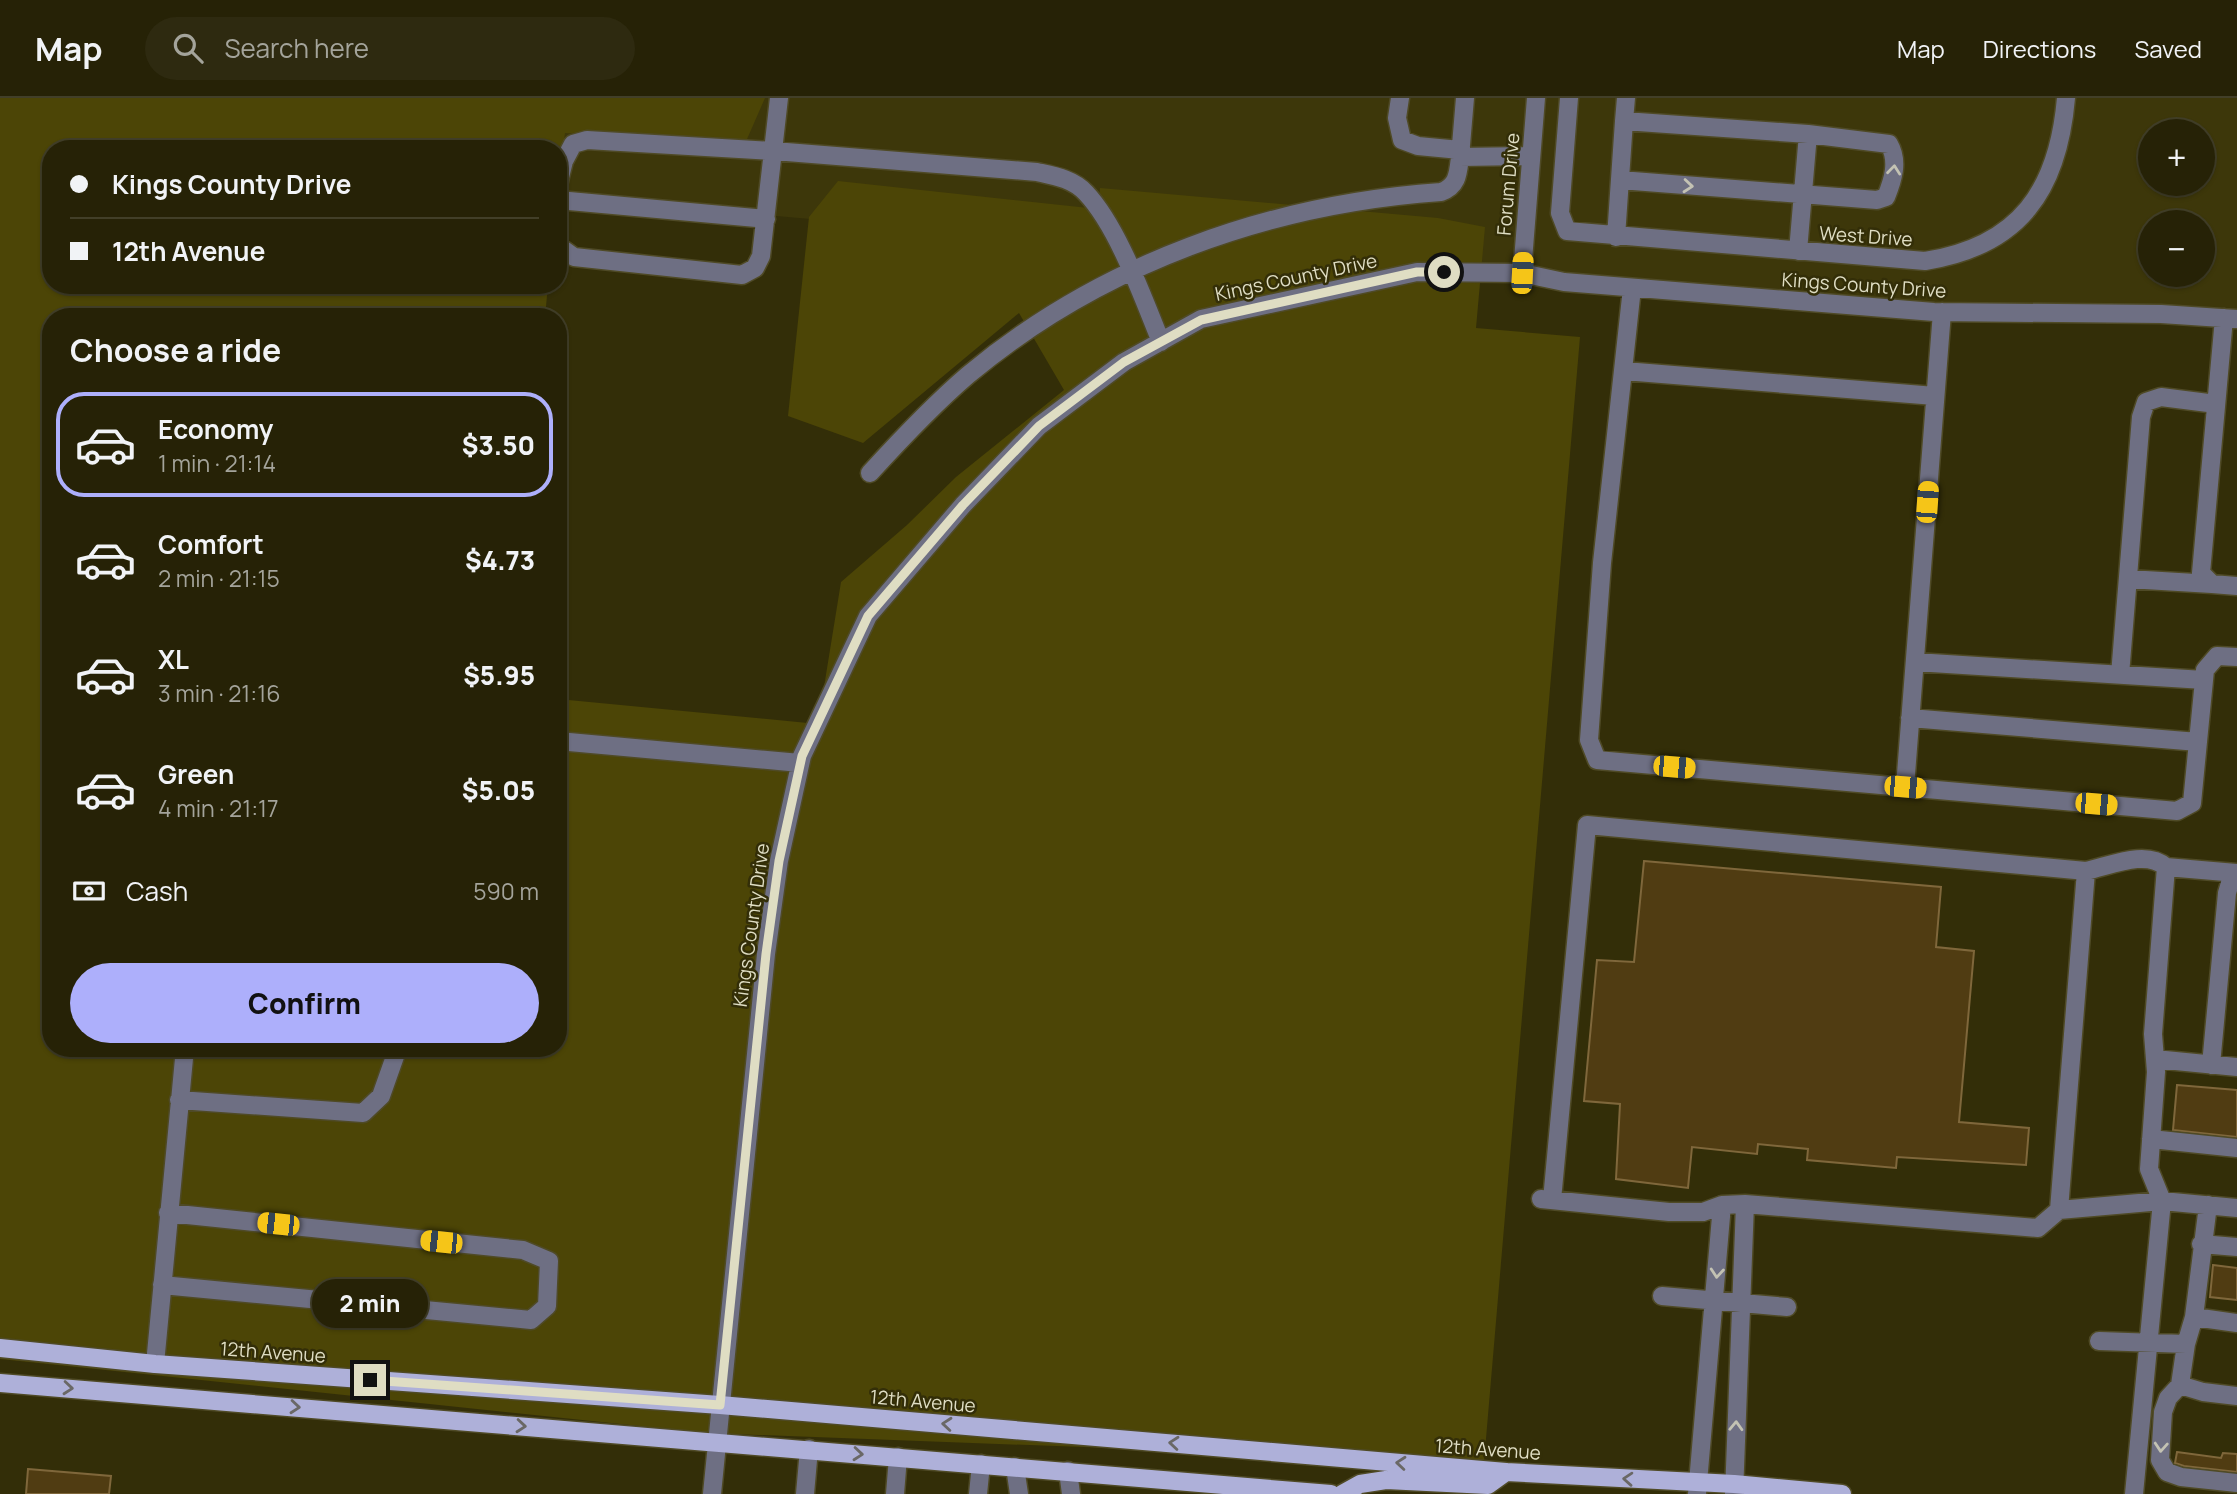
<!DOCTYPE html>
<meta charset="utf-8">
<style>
:root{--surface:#262206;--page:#2e2a10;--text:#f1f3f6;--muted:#a4a49b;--line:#423f28;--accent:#adaffb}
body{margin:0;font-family:Manrope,sans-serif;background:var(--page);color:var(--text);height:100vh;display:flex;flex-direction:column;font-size:26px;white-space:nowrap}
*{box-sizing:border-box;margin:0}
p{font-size:23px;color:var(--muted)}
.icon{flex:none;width:38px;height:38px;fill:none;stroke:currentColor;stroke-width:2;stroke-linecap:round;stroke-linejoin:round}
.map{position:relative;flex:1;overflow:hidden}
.sheet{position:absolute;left:42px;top:210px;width:525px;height:749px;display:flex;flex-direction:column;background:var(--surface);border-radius:28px;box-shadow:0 2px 5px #0004,0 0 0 2px var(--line)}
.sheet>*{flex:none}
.top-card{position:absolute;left:42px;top:42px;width:525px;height:154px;border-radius:28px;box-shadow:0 2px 5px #0004,0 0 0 2px var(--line);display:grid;align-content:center;height:154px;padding:0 28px;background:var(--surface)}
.fabs{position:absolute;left:2138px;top:21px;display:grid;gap:14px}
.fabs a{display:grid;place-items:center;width:77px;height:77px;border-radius:50%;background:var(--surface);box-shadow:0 2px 5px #0004,0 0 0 2px var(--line);font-size:35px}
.end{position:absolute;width:32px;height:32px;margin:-16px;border:9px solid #dfddc3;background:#111;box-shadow:0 0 0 4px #111}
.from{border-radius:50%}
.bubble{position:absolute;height:49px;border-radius:24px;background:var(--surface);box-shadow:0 2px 5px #0004,0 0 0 2px var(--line);font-size:23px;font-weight:800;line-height:49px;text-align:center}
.car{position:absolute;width:21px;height:42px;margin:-21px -10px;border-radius:9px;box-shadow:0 0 5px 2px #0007;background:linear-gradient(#f5c518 24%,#345 0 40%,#f5c518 0 76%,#345 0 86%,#f5c518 0)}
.top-card b{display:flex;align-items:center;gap:24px;height:66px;font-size:26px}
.top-card b+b{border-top:2px solid var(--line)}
.top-card i{width:18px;height:18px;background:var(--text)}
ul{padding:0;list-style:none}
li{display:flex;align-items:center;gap:21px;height:105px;margin:0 14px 10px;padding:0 14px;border:4px solid transparent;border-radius:28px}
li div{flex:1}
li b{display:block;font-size:26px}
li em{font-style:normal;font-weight:800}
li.on{border-color:var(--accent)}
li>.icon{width:63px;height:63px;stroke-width:1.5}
h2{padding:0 28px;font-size:32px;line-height:84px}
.pay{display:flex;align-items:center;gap:18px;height:77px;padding:0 28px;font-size:26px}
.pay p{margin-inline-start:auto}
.action{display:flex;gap:14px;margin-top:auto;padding:14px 28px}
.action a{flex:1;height:80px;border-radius:42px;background:var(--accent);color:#111;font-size:28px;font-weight:800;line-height:80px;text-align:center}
header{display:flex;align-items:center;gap:42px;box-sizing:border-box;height:98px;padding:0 35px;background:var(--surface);border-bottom:2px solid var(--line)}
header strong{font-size:33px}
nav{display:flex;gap:38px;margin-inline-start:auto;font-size:24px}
.search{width:490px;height:63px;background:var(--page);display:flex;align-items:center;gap:18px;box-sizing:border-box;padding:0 24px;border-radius:38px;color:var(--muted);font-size:26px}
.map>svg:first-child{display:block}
</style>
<header>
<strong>Map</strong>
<div class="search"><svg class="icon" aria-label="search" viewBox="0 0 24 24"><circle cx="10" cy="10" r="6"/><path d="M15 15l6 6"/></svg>Search here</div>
<nav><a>Map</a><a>Directions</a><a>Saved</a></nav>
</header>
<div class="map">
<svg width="2237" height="1396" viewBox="0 0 2237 1396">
<rect width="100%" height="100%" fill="#332e08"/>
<path fill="#3d370a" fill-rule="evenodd" d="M7,0h2230v221l-165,-6 -655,-41 -859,-75v-48h-507zM2151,33h52v53h-52zM2151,124h52v53h-52z"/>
<path fill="#4c4506" d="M0,0h765l-21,48 -179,-13 -7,51v-35h-507v136h497l-3,32h-494v731h507v-349l260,25 23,-142 66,-57 49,-48 108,-87 -45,-77 -156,130 -75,-27 21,-199 29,-36 260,28 2,-21 338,30 47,9 -9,101 104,9 -96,1125 -778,-29 -706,-74z"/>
<path fill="#503c12" stroke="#7f673b" stroke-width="2" d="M1644,763l297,26 -5,60 38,4 -15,171 70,6 -3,37 -129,-8 -1,11 -89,-8 1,-11 -50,-5 -1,10 -65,-7 -4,41 -72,-9 4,-75 -36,-3 13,-141 37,2z
M2177,987l60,5v47l-64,-7z
M2213,1167l24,3v32l-27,-3z
M2177,1354l44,6 2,-5 14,1v18l-53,-6 -9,-3z
M28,1371l83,7 -2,18h-83z"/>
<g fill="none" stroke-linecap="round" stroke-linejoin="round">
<defs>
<path id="minor" d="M1400,0l-3,20 5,22 16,6 42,4
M1569,0l-9,115 7,18 358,30c95,-15 133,-71 141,-163
M1626,0l-2,23 184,13 -10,117
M1460,59l5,-59
M1620,82l257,20 9,-3c7,-17 13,-36 3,-53l-81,-10
M558,87l6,-24 9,-17 14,-4 187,11 263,21c18,4 36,7 49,21 32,34 57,105 75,149
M558,102l208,19
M1616,139l8,-116
M558,144l2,5 14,10 168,18 13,-7 6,-12 18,-158
M1522,175l14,-175
M1632,190l-30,275 -13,177 8,20 580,51 15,-8 13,-133 12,-14 20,1
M2224,220l-23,255 11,11 25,2
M1624,273l311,25
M870,375c31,-34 63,-68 98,-98 133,-111 301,-171 473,-183 17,-6 17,-19 19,-35l71,-1
M2128,481l84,5
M1915,564l289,18
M2120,577l21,-258 5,-15 15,-5 55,7
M1910,620l288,24
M558,643l242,22
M1905,689l37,-475
M2166,769l71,6
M2155,961l82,8
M2211,967l16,-172 3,-10 7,-5
M179,1002l184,13 18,-17 17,-48
M2151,1041l86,9
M1541,1101l128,13h34l19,-7 23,-1 293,24 21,-18 103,-9 -13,-32 7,-97 -3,-38 13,-167c-20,-18 -56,-1 -80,4l-499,-46 -35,375
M2059,1112l27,-339
M2201,1146l36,3
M162,1187l369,35 16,-14 2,-45 -26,-11 -355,-37
M1662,1198l125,11
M2194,1219l43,6
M2099,1243l87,3 8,-27 14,-112
M2186,1246l-6,41 -12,13 -5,14 -3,48 7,12 14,5 56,6
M155,1266l30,-316
M2180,1287l23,7 34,4
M1015,1369l4,27
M1068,1373l3,23
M712,1396l54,-540 13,-93 23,-105 66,-140 95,-111 76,-79 85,-64 77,-43 216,-47 105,1 42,9 370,30 227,2 76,5
M805,1396l4,-45
M895,1396l3,-37
M978,1396l3,-30
M1697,1396l25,-289
M1734,1396l11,-290
M2134,1396l28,-293 75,7"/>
<path id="major" d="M0,1250l155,16 565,41 786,67 228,12 108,10
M0,1285l1331,111
M1342,1396l18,-10 26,-4 102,5 18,-13"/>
</defs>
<use href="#minor" stroke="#4f4a26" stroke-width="21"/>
<use href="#major" stroke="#4f4a26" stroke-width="21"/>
<use href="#minor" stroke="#6e6f83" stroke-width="18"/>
<use href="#major" stroke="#aeb0d9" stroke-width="18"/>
</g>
<defs><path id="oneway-chevron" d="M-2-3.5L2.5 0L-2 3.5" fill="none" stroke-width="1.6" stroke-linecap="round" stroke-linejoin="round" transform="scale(1.75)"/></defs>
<g stroke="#c3c2b3">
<use href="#oneway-chevron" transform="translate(1894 72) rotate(-84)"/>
<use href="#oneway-chevron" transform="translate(1688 88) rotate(5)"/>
<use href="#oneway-chevron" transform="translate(1717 1175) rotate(95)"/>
<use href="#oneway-chevron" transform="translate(1736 1328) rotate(-88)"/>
<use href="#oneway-chevron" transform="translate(2161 1349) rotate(94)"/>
</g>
<g stroke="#6a6866">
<use href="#oneway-chevron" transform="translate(68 1290) rotate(5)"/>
<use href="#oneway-chevron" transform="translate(295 1309) rotate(5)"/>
<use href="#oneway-chevron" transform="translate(947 1326) rotate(-175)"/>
<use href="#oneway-chevron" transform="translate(521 1328) rotate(5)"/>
<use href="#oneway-chevron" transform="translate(1174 1345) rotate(-175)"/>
<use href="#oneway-chevron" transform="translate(858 1356) rotate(5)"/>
<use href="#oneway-chevron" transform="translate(1401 1365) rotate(-175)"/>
<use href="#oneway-chevron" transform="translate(1628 1381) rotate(-176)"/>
</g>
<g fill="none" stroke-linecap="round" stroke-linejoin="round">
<path stroke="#dfddc3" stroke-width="9" d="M370,1282l350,25 46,-451 13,-93 23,-105 66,-140 95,-111 76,-79 85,-64 77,-42 216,-48h27"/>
</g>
<g text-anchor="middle" stroke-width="5" stroke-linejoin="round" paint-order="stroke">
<g font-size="19" fill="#dfddc3" stroke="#332e08">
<text transform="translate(1508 86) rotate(-85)" y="7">Forum Drive</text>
<text transform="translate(1866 138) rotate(4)" y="7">West Drive</text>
<text transform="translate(1296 179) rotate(-12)" y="7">Kings County Drive</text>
<text transform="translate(1864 187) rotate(4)" y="7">Kings County Drive</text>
<text transform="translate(751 827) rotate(-82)" y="7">Kings County Drive</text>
<text transform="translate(273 1254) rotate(4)" y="7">12th Avenue</text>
<text transform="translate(923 1303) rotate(5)" y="7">12th Avenue</text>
<text transform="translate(1488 1351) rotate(4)" y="7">12th Avenue</text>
</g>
</g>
</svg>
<div class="fabs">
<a>+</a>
<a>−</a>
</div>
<i class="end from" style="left:1444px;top:174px"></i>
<i class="end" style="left:370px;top:1282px"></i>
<div class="bubble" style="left:312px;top:1181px;width:116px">2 min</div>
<i class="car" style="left:1522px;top:175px;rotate:3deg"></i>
<i class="car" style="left:1927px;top:404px;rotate:4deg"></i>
<i class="car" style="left:1674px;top:669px;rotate:95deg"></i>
<i class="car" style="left:1905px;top:689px;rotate:95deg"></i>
<i class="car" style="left:2096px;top:706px;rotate:95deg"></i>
<i class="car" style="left:278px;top:1126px;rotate:276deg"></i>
<i class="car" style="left:441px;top:1144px;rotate:276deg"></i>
<div class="top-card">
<b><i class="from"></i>Kings County Drive</b>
<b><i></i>12th Avenue</b>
</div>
<section class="sheet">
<h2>Choose a ride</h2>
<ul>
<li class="on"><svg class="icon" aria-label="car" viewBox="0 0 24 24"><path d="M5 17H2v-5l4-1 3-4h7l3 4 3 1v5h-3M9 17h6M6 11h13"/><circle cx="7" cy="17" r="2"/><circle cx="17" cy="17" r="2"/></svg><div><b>Economy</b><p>1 min · 21:14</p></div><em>$3.50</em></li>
<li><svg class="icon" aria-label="car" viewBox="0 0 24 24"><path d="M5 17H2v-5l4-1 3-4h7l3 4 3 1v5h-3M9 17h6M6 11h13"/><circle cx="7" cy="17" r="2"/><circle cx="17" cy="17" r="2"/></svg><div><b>Comfort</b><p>2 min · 21:15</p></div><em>$4.73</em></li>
<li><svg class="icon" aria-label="car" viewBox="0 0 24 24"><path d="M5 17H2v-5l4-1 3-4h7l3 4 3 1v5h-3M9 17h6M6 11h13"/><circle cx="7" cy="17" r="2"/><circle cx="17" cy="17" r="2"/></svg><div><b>XL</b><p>3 min · 21:16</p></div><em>$5.95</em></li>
<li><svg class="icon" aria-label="car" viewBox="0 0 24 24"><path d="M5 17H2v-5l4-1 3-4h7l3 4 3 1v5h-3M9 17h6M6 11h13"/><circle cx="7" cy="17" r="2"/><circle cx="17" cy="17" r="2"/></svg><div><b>Green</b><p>4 min · 21:17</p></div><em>$5.05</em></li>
</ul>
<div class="pay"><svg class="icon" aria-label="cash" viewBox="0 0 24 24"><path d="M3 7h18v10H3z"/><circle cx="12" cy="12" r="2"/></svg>Cash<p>590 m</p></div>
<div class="action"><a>Confirm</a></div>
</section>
</div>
